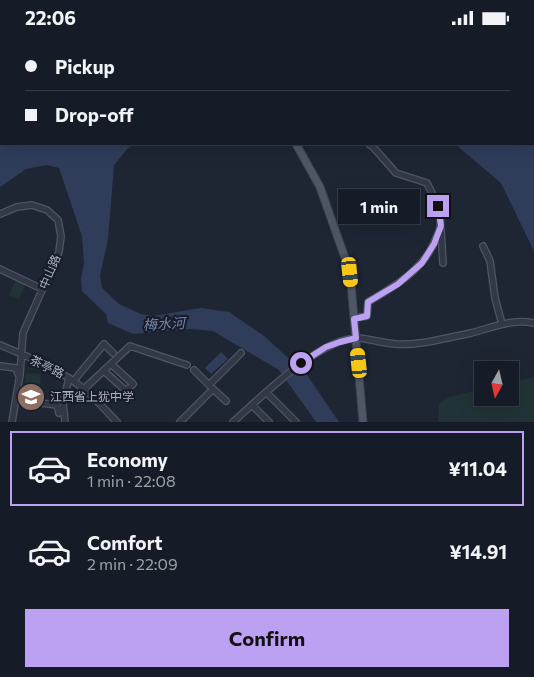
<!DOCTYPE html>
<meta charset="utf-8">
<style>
:root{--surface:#161c27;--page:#1f252f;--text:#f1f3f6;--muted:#9ea1a7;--line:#353a44;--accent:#bca0f2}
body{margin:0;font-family:Commissioner,"Noto Sans SC",sans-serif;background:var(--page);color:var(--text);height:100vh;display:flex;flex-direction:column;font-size:19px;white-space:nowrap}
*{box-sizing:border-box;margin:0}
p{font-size:16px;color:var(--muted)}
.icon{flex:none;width:28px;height:28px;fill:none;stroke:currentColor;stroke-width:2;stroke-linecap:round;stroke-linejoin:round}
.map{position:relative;height:387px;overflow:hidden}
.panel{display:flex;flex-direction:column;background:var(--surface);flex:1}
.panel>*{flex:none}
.guide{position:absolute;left:0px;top:0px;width:535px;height:110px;box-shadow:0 5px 20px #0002,0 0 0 1px var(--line);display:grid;align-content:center;height:110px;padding:0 25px;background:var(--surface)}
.needle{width:32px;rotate:188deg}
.buttons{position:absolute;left:474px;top:326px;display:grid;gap:10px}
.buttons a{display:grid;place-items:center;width:45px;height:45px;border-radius:0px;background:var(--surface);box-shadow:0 5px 20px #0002,0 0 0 1px var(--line);font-size:25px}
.end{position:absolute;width:22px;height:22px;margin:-11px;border:6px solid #bca0f2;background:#111;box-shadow:0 0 0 2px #111}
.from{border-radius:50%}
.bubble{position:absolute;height:35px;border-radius:0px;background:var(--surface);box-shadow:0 5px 20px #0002,0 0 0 1px var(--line);font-size:16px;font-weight:700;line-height:35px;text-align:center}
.car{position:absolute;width:15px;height:30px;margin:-15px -8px;border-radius:6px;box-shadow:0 0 4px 1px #0007;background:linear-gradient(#f5c518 24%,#345 0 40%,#f5c518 0 76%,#345 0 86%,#f5c518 0)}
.guide b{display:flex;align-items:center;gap:18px;height:48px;font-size:19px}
.guide b+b{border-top:1px solid var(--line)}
.guide i{width:12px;height:12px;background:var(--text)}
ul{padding:9px 0 0;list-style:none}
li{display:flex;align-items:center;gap:15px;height:75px;margin:0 10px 8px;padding:0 15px;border:2px solid transparent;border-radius:0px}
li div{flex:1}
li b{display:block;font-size:19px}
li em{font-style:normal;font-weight:700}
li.on{border-color:var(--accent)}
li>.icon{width:45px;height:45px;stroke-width:1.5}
.action{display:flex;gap:10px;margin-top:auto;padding:10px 25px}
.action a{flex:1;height:58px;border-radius:0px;background:var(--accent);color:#111;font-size:20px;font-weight:700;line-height:58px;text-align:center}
.status{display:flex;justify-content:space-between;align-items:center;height:35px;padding:0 25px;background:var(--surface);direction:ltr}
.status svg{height:14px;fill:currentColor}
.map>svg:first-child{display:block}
</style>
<div class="status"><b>22:06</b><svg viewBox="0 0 49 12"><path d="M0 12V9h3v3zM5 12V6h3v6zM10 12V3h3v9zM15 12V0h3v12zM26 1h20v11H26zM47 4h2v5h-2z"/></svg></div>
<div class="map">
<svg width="534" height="387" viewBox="0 0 534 387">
<rect width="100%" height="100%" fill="#1e2634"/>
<path fill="#213336" d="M15,246l10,4 -6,14 -10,-4z
M26,338l15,1 -2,25 -15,-2z
M534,342v45h-96l1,-18 10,-7 33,-8v8h28v-14z"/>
<path fill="#303d5a" d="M0,0h79l2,1h-80v108h135l-8,4 -14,17 -6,74 -8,36 2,13 17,16 22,10 12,2 48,-8 28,4 35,24 43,39 32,47h-23l-37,-52 -66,-39 -23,-2 -57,5 -25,-11 -2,-9 -24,-23 -1,-12 3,-16 -2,-27 -23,-68 -12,-3 -21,4 -26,18z
M197,0h322l2,1h-327z
M534,13v203l-33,-68 -46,-39h79z
M221,317l7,7 -17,15 -6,-6z"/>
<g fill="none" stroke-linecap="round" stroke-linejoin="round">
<defs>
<path id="minor" d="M0,179l17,-7 15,-2 15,5 11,10 3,16 -2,16 -36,81 -3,41 -8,48
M441,195l2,33
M483,211l7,15 5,37 7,26
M0,234l42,20
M355,283l12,-2 1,-14c27,-16 57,-33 68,-64 2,-4 4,-8 4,-11 3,-15 -7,-31 -13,-44l-31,-10 -23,-26 -4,-3
M0,310c29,12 59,24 84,44 12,10 22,22 33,33
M0,331l16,2 2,6
M104,336l22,20 7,-7 -22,-20
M76,343l28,-34 9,9
M209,350l32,-32
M84,354l46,-43 57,19
M213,354l13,12
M266,357l30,30
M16,365l41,5 2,8
M252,370l17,17
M65,387l-2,-19 6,-25
M180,387l33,-33 -19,-19
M233,387c28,-25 87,-84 125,-84 12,1 25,5 37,6 12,1 27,-1 38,-3 13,-3 25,-5 38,-8 20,-5 42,-15 63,-10"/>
<path id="major" d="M191,0l2,1
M296,109l24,43 30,85 13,150"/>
</defs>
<use href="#minor" stroke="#4f5563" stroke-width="8"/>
<use href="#major" stroke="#3b414e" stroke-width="9"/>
<use href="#minor" stroke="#323845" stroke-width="5.5"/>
<use href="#major" stroke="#4f5665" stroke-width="7"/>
</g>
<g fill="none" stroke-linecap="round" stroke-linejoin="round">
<path stroke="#bca0f2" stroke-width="6" d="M301,328l25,-16 14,-5 16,-4 -2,-19 13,-3 1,-14 30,-18 24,-21 12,-19 7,-18 -3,-20"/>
</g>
<defs>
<symbol id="school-disc" viewBox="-11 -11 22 22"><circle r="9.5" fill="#8d6e63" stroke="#181d29"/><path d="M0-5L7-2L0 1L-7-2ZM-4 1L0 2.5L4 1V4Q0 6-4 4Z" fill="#fff"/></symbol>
</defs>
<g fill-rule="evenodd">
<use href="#school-disc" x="15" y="346" width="32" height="32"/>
</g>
<g text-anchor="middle" stroke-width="4.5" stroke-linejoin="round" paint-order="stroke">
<g font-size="12" fill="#abb2c3" stroke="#181d29">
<text transform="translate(50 237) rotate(-67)" y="4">中山路</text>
<text transform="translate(47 332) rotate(26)" y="4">茶亭路</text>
</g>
<g font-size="12" fill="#abb2c3" stroke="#181d29" text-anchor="start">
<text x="50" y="366">江西省上犹中学</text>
</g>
<g font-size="14" font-style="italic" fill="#7486ab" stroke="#181d29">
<text transform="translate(164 289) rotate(-3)" y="5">梅水河</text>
</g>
</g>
</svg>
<div class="buttons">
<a><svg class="needle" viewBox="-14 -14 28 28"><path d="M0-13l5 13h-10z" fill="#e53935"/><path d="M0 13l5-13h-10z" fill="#9ea1a7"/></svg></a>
</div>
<i class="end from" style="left:301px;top:328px"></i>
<i class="end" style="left:438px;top:171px"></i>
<div class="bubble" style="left:338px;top:154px;width:82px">1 min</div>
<i class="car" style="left:350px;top:237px;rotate:174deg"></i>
<i class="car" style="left:359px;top:328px;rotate:354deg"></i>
<div class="guide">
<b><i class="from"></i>Pickup</b>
<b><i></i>Drop-off</b>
</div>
</div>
<section class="panel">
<ul>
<li class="on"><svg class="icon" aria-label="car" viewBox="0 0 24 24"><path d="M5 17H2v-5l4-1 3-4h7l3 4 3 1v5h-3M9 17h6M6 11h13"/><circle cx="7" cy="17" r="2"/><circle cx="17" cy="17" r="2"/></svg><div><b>Economy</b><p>1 min · 22:08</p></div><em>¥11.04</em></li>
<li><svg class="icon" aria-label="car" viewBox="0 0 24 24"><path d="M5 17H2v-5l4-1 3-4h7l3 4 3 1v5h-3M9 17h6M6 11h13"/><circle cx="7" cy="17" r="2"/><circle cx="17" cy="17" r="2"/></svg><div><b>Comfort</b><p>2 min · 22:09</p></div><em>¥14.91</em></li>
</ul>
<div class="action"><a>Confirm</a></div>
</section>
